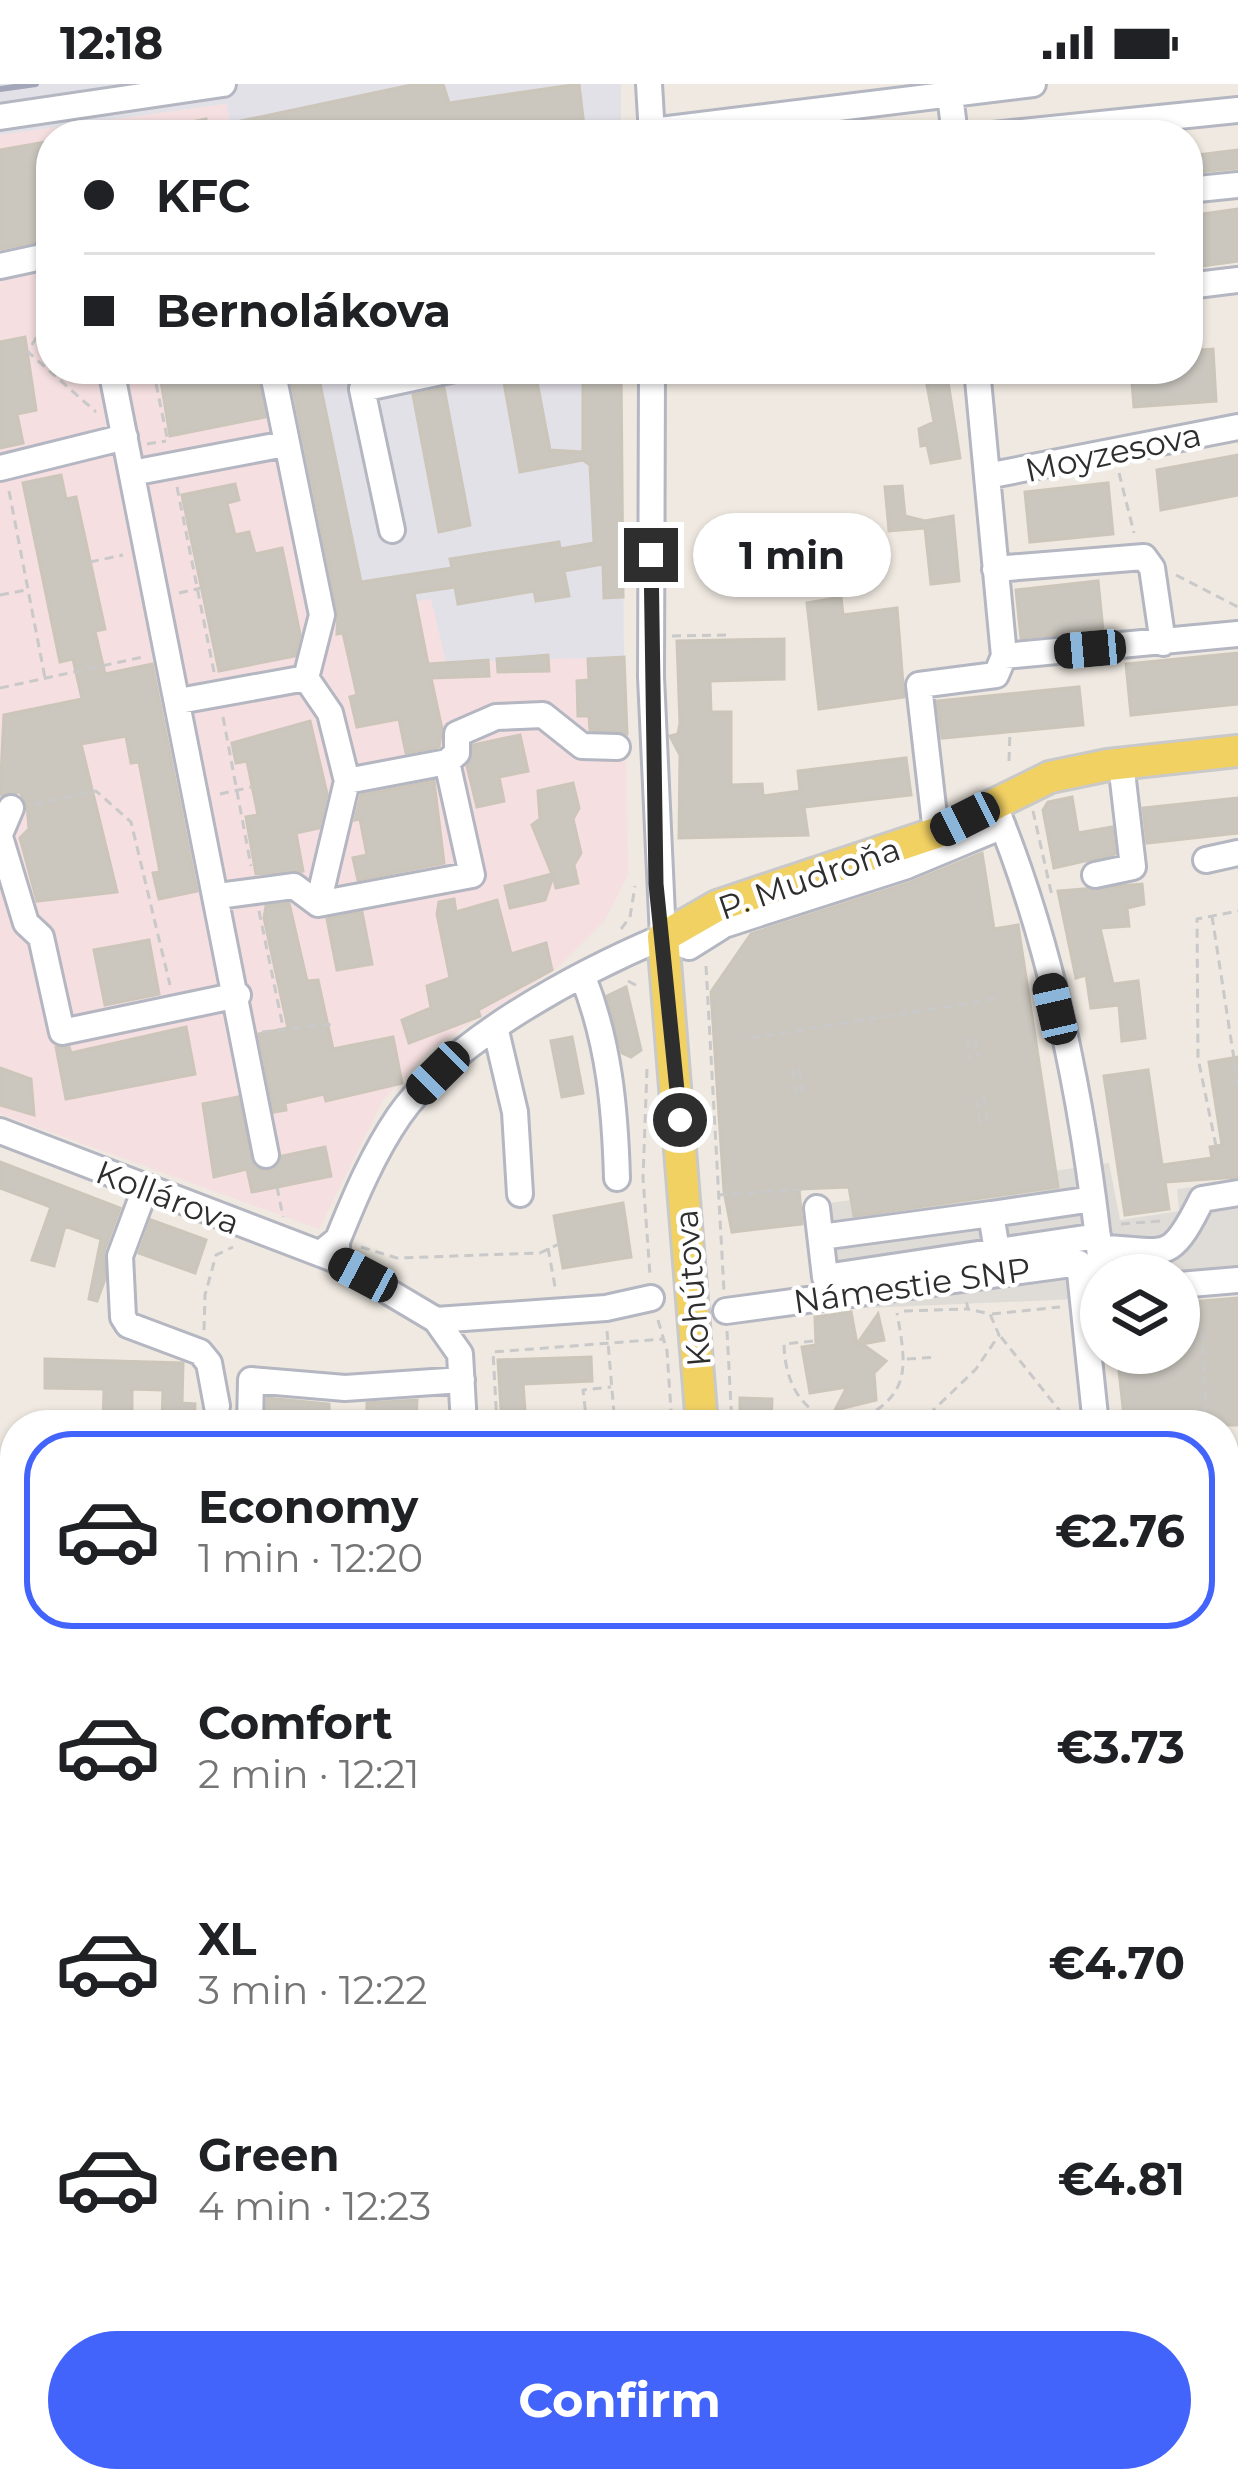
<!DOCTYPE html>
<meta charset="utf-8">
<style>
:root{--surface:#fff;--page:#f6f6f6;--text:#202124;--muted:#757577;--line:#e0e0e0;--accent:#4264fb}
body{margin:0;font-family:Montserrat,sans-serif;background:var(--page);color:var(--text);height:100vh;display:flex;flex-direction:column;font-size:45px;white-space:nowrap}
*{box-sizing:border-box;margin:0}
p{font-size:39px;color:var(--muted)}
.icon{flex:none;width:66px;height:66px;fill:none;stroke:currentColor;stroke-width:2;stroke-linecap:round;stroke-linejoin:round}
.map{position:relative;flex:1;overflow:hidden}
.sheet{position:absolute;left:0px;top:1326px;width:1239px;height:1083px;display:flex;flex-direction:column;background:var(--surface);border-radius:48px 48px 0 0;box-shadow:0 3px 9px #0004}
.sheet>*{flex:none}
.guide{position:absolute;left:36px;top:36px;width:1167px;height:264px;border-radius:48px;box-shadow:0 3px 9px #0004;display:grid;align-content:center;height:264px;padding:0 48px;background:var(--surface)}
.fabs{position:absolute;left:1080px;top:1170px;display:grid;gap:24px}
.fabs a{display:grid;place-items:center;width:120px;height:120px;border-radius:50%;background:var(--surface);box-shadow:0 3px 9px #0004;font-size:60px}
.end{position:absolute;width:54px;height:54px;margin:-27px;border:15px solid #2e2e2e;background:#fff;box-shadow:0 0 0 6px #fff}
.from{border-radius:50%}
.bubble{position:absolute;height:84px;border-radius:42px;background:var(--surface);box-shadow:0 3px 9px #0004;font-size:39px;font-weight:700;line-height:84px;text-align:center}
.car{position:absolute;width:36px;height:72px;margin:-36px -18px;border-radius:15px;box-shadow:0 0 9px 3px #0007;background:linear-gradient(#222 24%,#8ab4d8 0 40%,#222 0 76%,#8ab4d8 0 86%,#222 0)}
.guide b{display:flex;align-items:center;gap:42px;height:114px;font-size:45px}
.guide b+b{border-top:3px solid var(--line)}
.guide i{width:30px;height:30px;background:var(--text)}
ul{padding:21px 0 0;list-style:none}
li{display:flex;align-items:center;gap:36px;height:198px;margin:0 24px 18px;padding:0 24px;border:6px solid transparent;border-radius:48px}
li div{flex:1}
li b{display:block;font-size:45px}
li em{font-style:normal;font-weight:700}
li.active{border-color:var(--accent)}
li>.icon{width:108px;height:108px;stroke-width:1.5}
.primary-button{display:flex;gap:24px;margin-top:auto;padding:24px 48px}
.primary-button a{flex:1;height:138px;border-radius:72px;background:var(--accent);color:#fff;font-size:48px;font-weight:700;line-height:138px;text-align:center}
.status{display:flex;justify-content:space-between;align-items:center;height:84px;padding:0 60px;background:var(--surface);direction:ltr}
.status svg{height:33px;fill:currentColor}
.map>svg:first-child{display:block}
</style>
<div class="status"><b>12:18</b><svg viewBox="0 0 49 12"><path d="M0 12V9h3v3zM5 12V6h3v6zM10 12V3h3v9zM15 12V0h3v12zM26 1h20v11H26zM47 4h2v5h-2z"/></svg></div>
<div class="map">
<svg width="1238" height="2407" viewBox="0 0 1238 2407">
<rect width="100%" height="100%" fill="#efe9e1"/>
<path fill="#e3e1e8" d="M0,0h621v51h-388l-8,-31 -225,31z
M281,285h340l3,288 -179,6 -113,-49z"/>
<path fill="#f5dfe0" d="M226,20l7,31h-182v234h230l51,245 99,-15 15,63 178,-5 4,218 -23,45 -50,50 -123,78 -49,52 -64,129 -319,-115v-979z"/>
<path fill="#b6e59e" d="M1238,1621v198l-14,-1v-196z
M1224,2180l14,1v226h-209l-5,-13h200z"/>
<path fill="#c8d9b8" d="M544,2394h461l4,13h-471z"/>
<path fill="#dfdcd8" d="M1109,1079l11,57 59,-9 -2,-22 61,-8v106l-59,-12h-78v23l-280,12 -12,-104z"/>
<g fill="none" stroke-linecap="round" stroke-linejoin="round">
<path stroke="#75cff0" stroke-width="6" d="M1033,2398l3,-4"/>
</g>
<path fill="#cbc7bf" stroke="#cbc5ba" stroke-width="3" d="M416,0h27l6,19 130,-19 6,51h-422v-7l43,-9 2,9z
M51,57v98l-51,10v-99z
M1238,66v18l-50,5v-17z
M1238,125v52l-50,7v-52z
M25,253l11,73 -19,4 6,29 -23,5v-106z
M1213,265l3,52 -82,6 -3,-38h57v-18z
M159,285h97l9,48 -95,19z
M289,285h28l44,213 91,-14 -2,-9 109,-17 1,7 34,-6 -4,-78 -7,-5 -63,12 -17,-95 32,-6 15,79 33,2v-81l38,-2 2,228 -19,1 -1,-34 -39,7 5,25 -33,5 -2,-10 -76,13 -3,-17 -41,6 14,71 60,-4 1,16 -58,2 11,51 -3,18 -33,6 -7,-34 -42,8 -7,-30 7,-2 -14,-62 -6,1 1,-22z
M924,285h22l14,89 -29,5 -4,-18 -6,1 -2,-17 15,-7z
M444,304l26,137 -31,7 -26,-137z
M1238,371v40l-77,15 -4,-40z
M61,391l5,24 10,-2 29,132 -10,2 10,43 47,-10 45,227 -38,8 -6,-26 7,-1 -21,-110 -8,1 -5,-27 -45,8 36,148 -80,9 -17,-63 9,-9 -2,-24 -7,-13 -20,3 4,-80 78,-16 -9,-40 -13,3 -37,-179z
M1108,399l5,51 -83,8 -5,-50z
M235,400l4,16 -12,3 8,32 14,-3 6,22 27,-6 18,86 -5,22 -76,15 -37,-176z
M902,402l3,30 20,5 28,-5 6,65 -28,3 -6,-56 -36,3 -4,-44z
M1098,497l5,49 -82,8 -5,-48z
M841,513l2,18 54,-7 7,89 -85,12 -12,-106z
M784,555v40l-74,2 1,31h20v73l31,-1 1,12 37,-5 -2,-20 108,-13 5,37 -107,12 4,28 -129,3 1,-83 -10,-19 8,-2 2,-11 -3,-82z
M1238,569v51l-107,11 -5,-51z
M548,571l1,16 -51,1 -1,-13z
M624,573l3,77 -37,-4 -1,-14h-11l-1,-35 12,-1 -1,-21z
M1079,603l4,38 -141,13 -5,-37z
M310,637l17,73 -8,34 -23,5 7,38 -47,3 -10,-57 12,-2 -11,-54 -11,2 -4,-20z
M520,651l8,36 -29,6 5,24 -27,6 -10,-41 6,-21z
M434,697l10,82 -86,17 -5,-22 14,-3 -7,-36 -5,1 6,-25z
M573,699l6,25 -6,11 8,34 -7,12 4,18 -22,5 -3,-12 -8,24 -35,8 -5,-22 47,-12 -20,-49 8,-6 -2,-28z
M1072,713l6,36 34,-6 3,27 -61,14 -11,-58 5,-8z
M1238,714v35l-91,10 -4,-35z
M982,769l12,76 24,-4 40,262 -204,29 -5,-29 -50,2 3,35 -70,8 -8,-41 -13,-199 40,-58 161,-52z
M1142,800l2,20 -17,4 2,18 -29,2 13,56 25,-3 7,57 -23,3 -3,-36 -28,3 -5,-33 -10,3 -18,-87z
M454,815l2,13 41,-12 14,54 35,-11 6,27 -74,40 2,6 -71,27 -7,-23 29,-12 -4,-22 23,-8 -13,-64 2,-12z
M289,819l18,78 11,-1 15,69 60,-12 9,46 -76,18 -2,-7 -39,9 1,7 -12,2 -15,-78 29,-6 -24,-110 2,-12z
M362,828l10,52 -35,6 -10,-51z
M149,856l10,54 -54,11 -11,-55z
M626,903l15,63 -10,7 -9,-4 -15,-57z
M186,943l9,47 -129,25 -10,-52h13l2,6z
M572,953l11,56 -21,4 -11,-56z
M1238,973v120l-73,5 4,27 -44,6 -21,-139 44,-6 14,95 50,-7 -2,-11 12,-2 -13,-83z
M0,984l31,11 3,36 -34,-10z
M238,1013l16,70 16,4 12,-15 43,-9 6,29 -79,16 -5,-23 -33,8 -11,-73z
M0,1078l120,46 -16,43 1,28 -8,22 -8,-2 12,-60 -36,-13 -11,40 -22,-6 19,-53 -51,-19z
M623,1119l8,54 -68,11 -9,-52z
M151,1136l55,20 -11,33 -56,-20z
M1238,1214v127h-113l-8,-72h62v-50z
M851,1228l6,32 21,-30 6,26 -22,4 24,17 -12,12 2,27 -41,10 12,-23 -37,6 -8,-46 14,-2 -1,-28z
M591,1273l1,24 -69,3 3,41h-24l-4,-65z
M45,1275l138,4 -1,40 13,1 -1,21h-32l1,-35 -31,-1v36h-29l1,-36 -59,-1z
M267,1314l62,6v21h-63z
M740,1314l32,1 -1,26h-31z
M417,1316l-1,25h-49v-22z"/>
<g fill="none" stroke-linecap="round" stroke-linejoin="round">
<defs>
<path id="minor" d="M649,0l3,51
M950,11l5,40
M0,33l223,-33
M652,47l381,-47
M993,51l245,-25
M1188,106l50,-5
M0,182l51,-11
M1188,202l50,-6
M111,285l155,786
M272,285l50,246 -16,63
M652,285l-1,308 12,260
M977,285l10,107 251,-49
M0,384l125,-31
M132,389l153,-29
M392,446l-30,-141 93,-20
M995,485l149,-12 8,11 11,75
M1004,572l234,-22
M179,617l127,-23 24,35 17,68 100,-19 25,113 -154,29 -24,-18 -76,10
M447,678l10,-9v-19l39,-17 47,-2 39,31 35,1
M994,720c61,147 92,313 108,471
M936,749l-17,-148 77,-10 8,-19 -17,-180
M0,750l11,-26
M0,753l26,86 15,14 21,95 176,-37
M1206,776l32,-7
M1095,791l38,-8 -12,-104
M318,820l29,-123
M663,853l26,10 35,-22 183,-59 96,-40
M583,893c26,66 32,131 34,201
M496,947l19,81 5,82
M0,1047l334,128
M145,1105l-25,67 3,61 5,8 72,27 9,11 8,43
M817,1124l8,69 273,-41
M821,1153l170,-23
M337,1158v19l99,59 24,34 4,71
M1099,1164c67,1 69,20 103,-49l36,-6
M997,1167l-6,-37 102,-15
M321,1169l17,-14c17,-42 35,-85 61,-123 54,-77 179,-143 264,-179
M1179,1201l59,-5
M726,1227l353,-48 17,162
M436,1236l170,-12 45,-10
M250,1341l1,-45 94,8 117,-8
M0,1388l15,1
M1224,1565l14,-20
M1224,1617l14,-1
M0,1707l15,2
M1238,1942v26
M0,2051h15
M1224,2120l14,-2
M1224,2167h14
M1224,2239l14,2
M0,2314h15
M1224,2358l14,26
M1015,2394l4,13
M531,2407l5,-13"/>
<path id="major" d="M702,1341l-39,-488 54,-31 219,-73 114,-56 58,-12 130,-14
M0,1459h15
M0,1497h15
M1224,1859l14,1"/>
</defs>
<use href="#minor" stroke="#b4b7c1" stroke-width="30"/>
<use href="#major" stroke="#c9c9c9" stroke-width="36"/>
<path stroke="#c9c9c9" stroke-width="3" stroke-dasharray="9 6" stroke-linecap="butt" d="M51,227l-23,41 68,60
M153,285l15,73
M147,360l19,-3
M1119,389l15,60
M177,403l37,185
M9,407l36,187
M90,478l33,-7
M1176,491l62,32
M179,509l22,-5
M0,511l26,-5
M672,552l60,-1
M0,604l143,-31
M223,633l28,149
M1009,677l1,-30
M220,710l32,-7
M34,720l62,-13 35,31 39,163
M1033,727l19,85
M259,827l24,116
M1212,832l26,169
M621,845l9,-12 5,-31
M706,882l18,325
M628,897l13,7
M262,948l72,-8
M750,954l245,-39
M975,954l3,19
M967,955l3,20
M647,985l-4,109 7,97
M799,985l4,24
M792,986l4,24
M984,1013l4,24
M976,1015l4,24
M1216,1062l-18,-88 -1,-139 41,-8
M277,1103l6,30
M718,1111l86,-6
M1121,1140l40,-3
M361,1163l36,11 143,-5 19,-9
M548,1164l8,44
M904,1227l63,-2
M992,1230l68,-7
M658,1236l9,31 5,74
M204,1246l1,-35 11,-40 17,-8
M607,1247l8,94
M727,1247l5,94
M1202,1248l4,93
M1001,1253l70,88
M813,1257l-29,3c1,42 20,73 63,81
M907,1275l30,-2
M615,1328l16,13
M497,1341l-4,-73 170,-13
M587,1341l-4,-35 28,-3
M850,1341c60,-28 58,-52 47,-112
M918,1341l58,-56 23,-34 -9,-21 -22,-5 -2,-9
M1224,1656l14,12
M1224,1737h14
M1226,1835l12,-24
M730,2394v13
M903,2394l1,13
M581,2407l2,-13
M1091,2407l2,-13
M1177,2407l3,-13"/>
<use href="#minor" stroke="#fff" stroke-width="24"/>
<use href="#major" stroke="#f2d163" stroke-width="30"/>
<path stroke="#a3a6b8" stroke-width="6" d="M0,5l36,-5"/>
</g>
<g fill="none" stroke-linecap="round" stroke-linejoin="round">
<path stroke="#2e2e2e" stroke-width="15" d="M651,471l5,329 24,236"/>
</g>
<g text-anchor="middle" stroke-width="9" stroke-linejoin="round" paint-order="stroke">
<g font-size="33" fill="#2e2e2e" stroke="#fff">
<text transform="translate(1113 368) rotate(-12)" y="12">Moyzesova</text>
<text transform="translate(809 794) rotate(-19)" y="12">P. Mudroňa</text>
<text transform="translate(168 1113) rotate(21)" y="12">Kollárova</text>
<text transform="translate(912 1201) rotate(-8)" y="12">Námestie SNP</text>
<text transform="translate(692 1204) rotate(-95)" y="12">Kohútova</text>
</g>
</g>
</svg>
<div class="fabs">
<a><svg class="icon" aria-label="layers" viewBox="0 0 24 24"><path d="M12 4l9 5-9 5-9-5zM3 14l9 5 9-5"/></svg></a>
</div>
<i class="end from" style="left:680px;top:1036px"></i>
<i class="end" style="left:651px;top:471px"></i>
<div class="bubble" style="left:693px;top:429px;width:198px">1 min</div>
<i class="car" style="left:1090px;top:565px;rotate:265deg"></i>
<i class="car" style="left:965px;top:735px;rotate:243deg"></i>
<i class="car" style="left:1055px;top:925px;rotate:347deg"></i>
<i class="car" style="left:438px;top:989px;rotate:225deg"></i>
<i class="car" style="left:363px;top:1191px;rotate:298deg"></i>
<div class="guide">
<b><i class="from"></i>KFC</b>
<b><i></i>Bernolákova</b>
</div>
<section class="sheet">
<ul>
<li class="active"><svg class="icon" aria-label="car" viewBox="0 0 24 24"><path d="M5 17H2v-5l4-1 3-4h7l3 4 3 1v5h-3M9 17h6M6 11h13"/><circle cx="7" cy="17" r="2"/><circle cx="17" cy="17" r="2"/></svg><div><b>Economy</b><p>1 min · 12:20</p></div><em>€2.76</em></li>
<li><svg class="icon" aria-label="car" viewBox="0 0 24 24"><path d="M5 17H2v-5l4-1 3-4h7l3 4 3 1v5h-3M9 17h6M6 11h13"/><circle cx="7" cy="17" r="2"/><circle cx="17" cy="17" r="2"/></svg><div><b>Comfort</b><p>2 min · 12:21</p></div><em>€3.73</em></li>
<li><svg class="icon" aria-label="car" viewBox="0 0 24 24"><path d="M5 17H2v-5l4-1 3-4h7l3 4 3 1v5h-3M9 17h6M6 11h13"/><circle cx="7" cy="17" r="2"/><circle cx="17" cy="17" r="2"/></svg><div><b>XL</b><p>3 min · 12:22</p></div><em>€4.70</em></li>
<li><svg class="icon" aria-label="car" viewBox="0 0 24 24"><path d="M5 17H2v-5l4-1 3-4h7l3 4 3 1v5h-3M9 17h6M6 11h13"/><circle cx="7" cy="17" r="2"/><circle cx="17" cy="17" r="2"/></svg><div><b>Green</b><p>4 min · 12:23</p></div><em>€4.81</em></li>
</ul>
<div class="primary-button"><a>Confirm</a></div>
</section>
</div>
